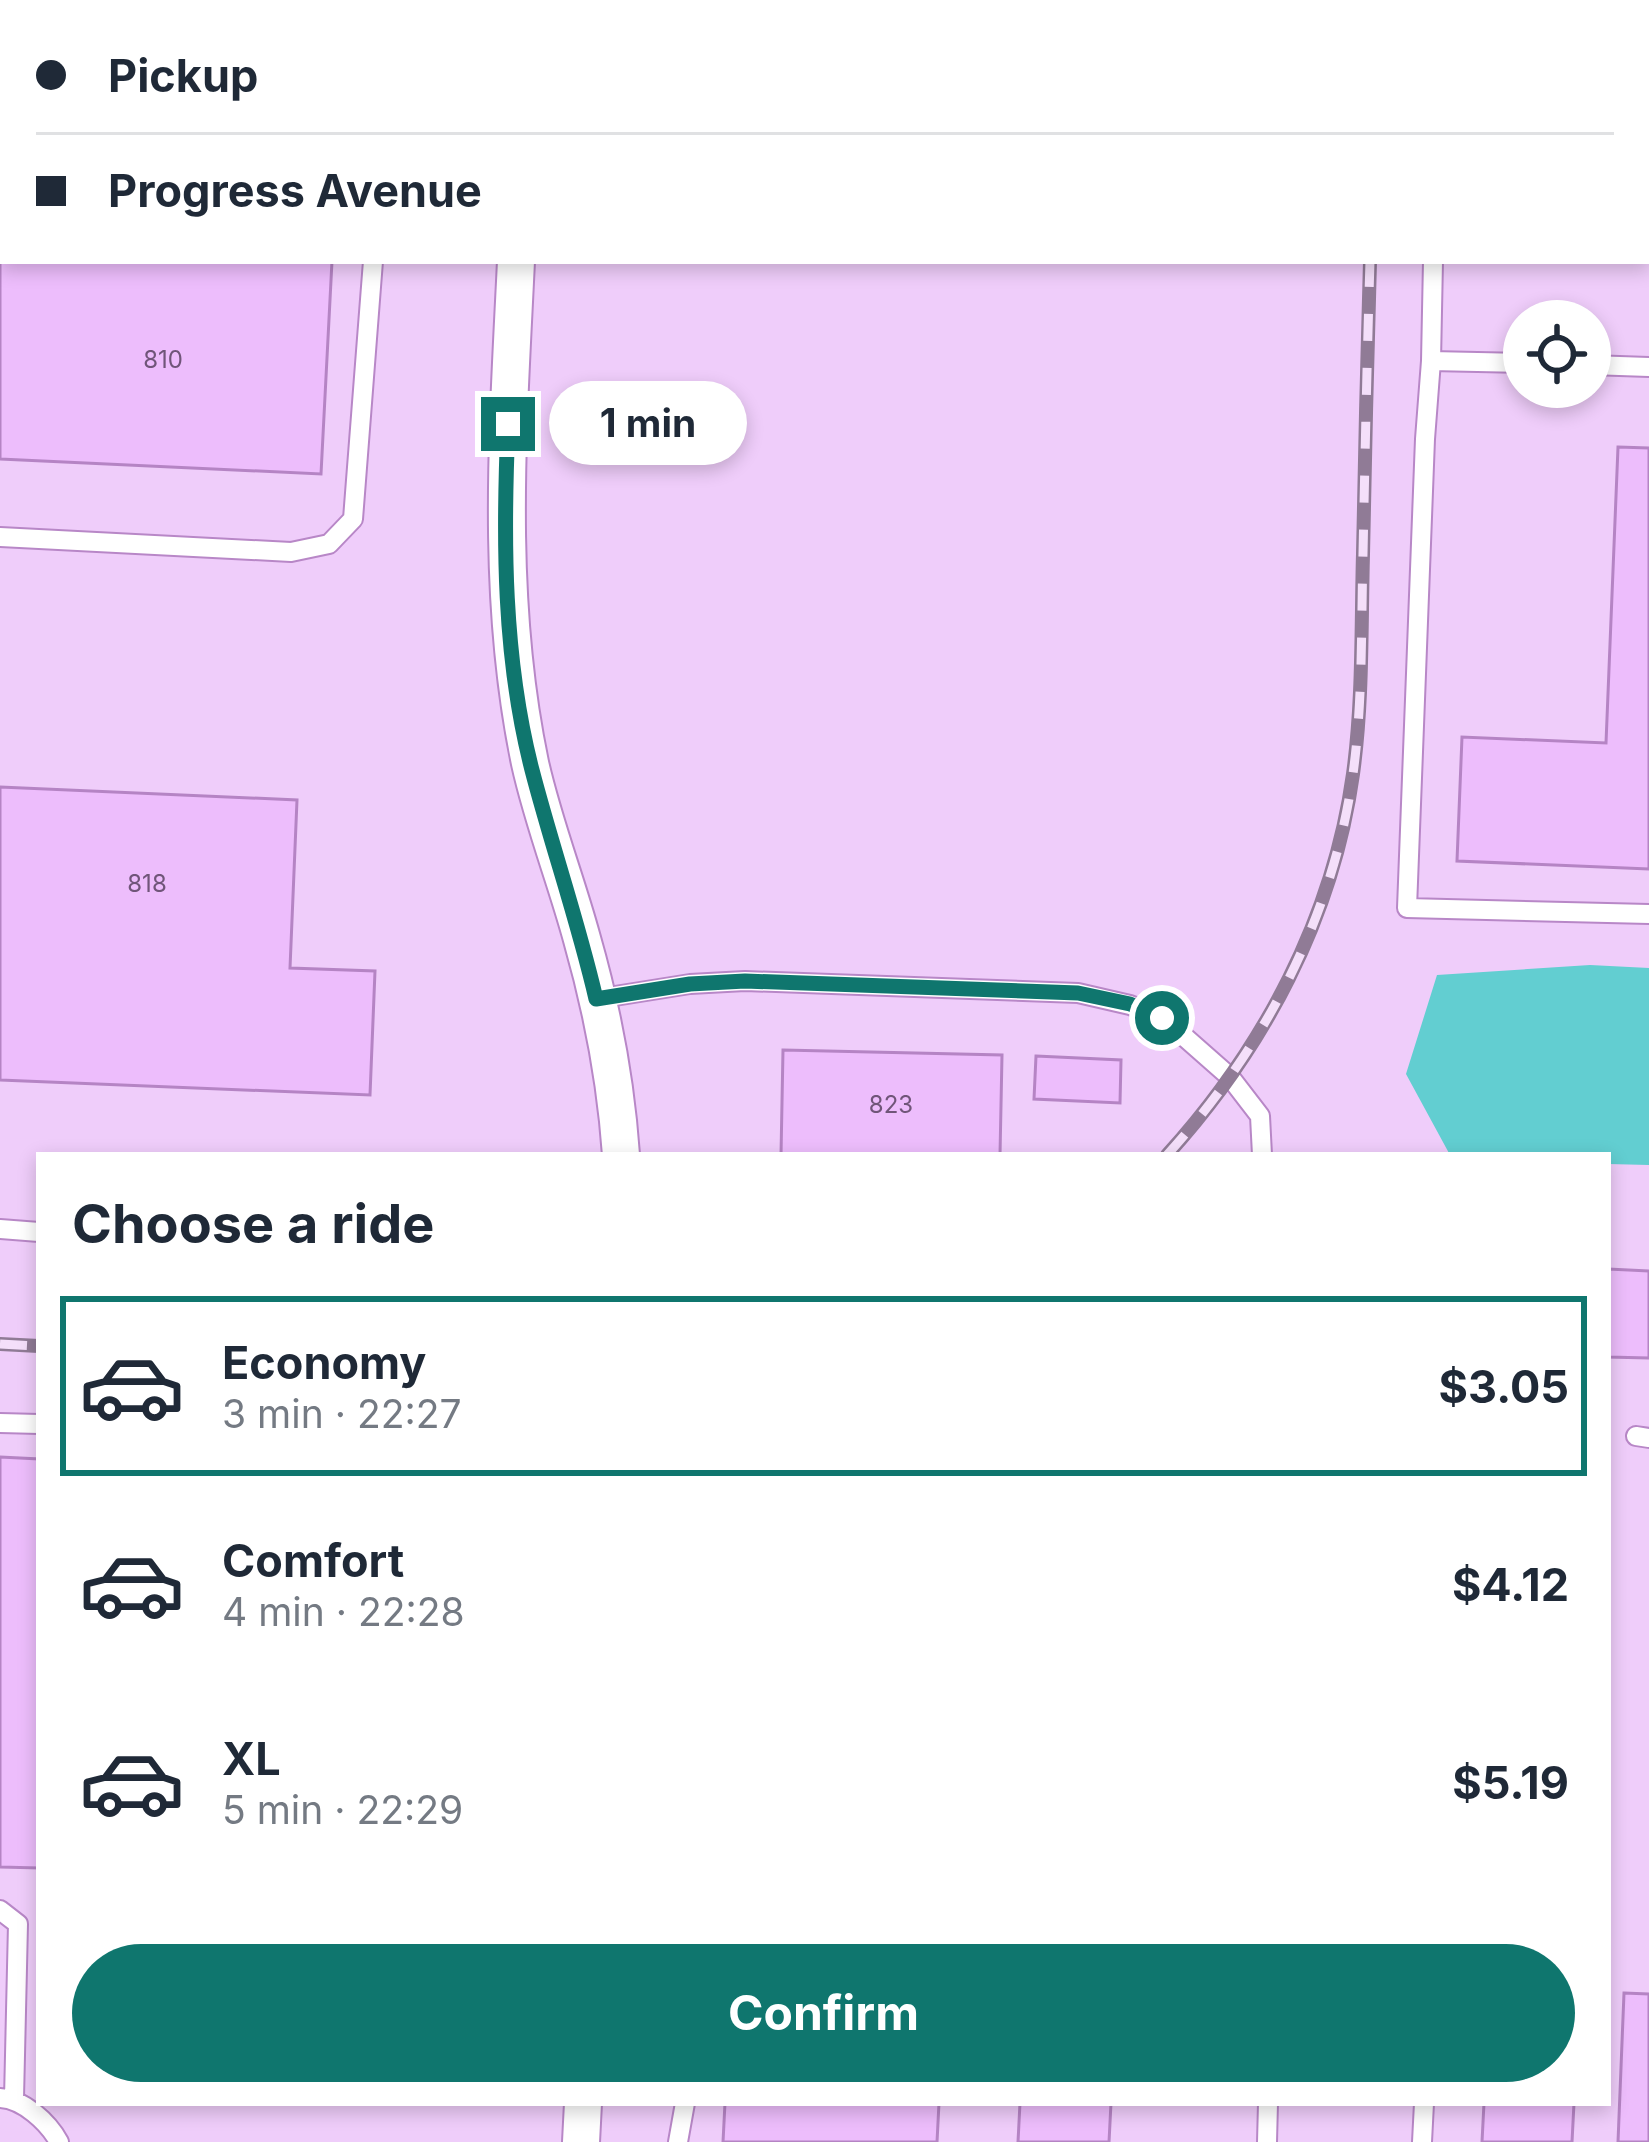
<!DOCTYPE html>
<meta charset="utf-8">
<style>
:root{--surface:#fff;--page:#f2f2f3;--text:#1f2937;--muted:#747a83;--line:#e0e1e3;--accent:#0f766e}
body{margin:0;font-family:Inter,sans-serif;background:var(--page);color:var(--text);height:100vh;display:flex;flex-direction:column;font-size:45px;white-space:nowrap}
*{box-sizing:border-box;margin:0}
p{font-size:39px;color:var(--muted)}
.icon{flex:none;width:66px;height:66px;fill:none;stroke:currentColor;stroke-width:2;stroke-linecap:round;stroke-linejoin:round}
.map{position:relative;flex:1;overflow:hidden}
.side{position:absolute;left:36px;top:1152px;width:1575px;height:954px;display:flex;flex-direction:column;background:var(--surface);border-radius:0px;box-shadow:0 6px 18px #0003}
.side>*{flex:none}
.banner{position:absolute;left:0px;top:0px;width:1650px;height:264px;box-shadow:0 6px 18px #0003;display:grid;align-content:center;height:264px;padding:0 36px;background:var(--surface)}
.tools{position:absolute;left:1503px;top:300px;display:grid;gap:24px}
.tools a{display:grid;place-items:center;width:108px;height:108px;border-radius:50%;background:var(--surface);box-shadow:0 6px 18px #0003;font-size:60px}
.end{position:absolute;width:54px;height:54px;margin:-27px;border:15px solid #0f766e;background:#fff;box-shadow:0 0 0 6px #fff}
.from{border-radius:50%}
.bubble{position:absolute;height:84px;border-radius:42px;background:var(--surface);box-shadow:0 6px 18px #0003;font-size:39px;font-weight:700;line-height:84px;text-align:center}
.banner b{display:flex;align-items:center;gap:42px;height:114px;font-size:45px}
.banner b+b{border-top:3px solid var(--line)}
.banner i{width:30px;height:30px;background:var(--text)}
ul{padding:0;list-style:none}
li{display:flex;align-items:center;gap:36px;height:180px;margin:0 24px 18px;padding:0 12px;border:6px solid transparent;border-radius:0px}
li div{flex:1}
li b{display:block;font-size:45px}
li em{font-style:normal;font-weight:700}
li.selected{border-color:var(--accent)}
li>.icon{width:108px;height:108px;stroke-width:1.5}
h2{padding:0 36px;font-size:54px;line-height:144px}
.button{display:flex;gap:24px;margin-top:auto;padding:24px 36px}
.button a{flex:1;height:138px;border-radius:72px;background:var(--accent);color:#fff;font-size:48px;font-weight:700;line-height:138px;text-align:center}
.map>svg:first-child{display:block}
</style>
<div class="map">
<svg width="1649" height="2142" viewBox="0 0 1649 2142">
<rect width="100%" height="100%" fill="#f4dffa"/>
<path fill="#efcdfa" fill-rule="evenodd" d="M0,0h1649v2142h-1649zM3,3h1644v258h-1644zM1524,321h66v66h-66zM39,1155h1569v948h-1569z"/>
<path fill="#62ced1" d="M1590,965l59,3v197l-41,-1v-9h-158l-44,-81 31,-99z"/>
<path fill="#edbdfc" stroke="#b584c4" stroke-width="3" d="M1112,0h210l-210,3z
M1457,0h192v255l-2,-252h-190z
M0,169l3,92h329l-11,213 -321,-15z
M1618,447l31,1v421l-192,-8 5,-124 144,6z
M0,787l297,13 -7,168 85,3 -5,124 -370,-15z
M783,1050l219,5 -2,100h-219z
M1036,1056l85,4 -1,43 -86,-4z
M1608,1269l41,2v87l-41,-1z
M0,1457l39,2v409l-39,-1z
M1624,1993l25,1v148h-31z
M725,2103h214l-2,39h-214z
M1020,2103h91l-2,39h-91z
M1484,2103h90l-2,39h-90z"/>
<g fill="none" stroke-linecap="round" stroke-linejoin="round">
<defs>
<path id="service" d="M387,3l1,-3
M1437,3l1,-3
M0,38h3
M1433,261l-2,100 93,2
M1431,361l-6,78 -18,469 242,6
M1590,365l59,2
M0,537l291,15 38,-8 24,-25 20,-258
M596,999l94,-15 55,-3 333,12 52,12 33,13 67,59 30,39 2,39
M0,1229l39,3
M0,1423l39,1
M1636,1436l13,2
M0,1910l18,14 -4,175
M0,2098c23,1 48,24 59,44
M678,2142l7,-39
M1267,2142l1,-39
M1422,2142l2,-39"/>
<path id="minor" d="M529,3v-3
M516,261c-8,169 -21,335 14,502 13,59 36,117 52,176 20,70 34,144 39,216
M581,2142l2,-39"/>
</defs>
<use href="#service" stroke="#b887c7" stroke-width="22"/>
<use href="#minor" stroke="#b887c7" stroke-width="40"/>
<use href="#service" stroke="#fff" stroke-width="18"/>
<use href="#minor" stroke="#fff" stroke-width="36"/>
<defs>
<path id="rail" d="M1376,3v-3
M1167,1155c97,-107 166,-237 186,-381 10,-73 8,-147 10,-220 2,-98 4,-195 7,-293
M0,1344l39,2"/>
</defs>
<use href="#rail" stroke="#907b96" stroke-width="14"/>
<use href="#rail" stroke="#f4dffa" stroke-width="9" stroke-dasharray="27" stroke-linecap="butt"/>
</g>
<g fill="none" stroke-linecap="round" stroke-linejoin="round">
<path stroke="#0f766e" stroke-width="15" d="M508,424c-5,114 -5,234 24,346 20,77 46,151 64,229l94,-15 55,-3 333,12 52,11 32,14"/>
</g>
<g text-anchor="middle" stroke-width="9" stroke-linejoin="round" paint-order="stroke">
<g font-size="24" fill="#705579">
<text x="163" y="368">810</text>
<text x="147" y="892">818</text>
<text x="891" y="1113">823</text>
</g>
</g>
</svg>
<div class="tools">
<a><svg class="icon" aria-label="locate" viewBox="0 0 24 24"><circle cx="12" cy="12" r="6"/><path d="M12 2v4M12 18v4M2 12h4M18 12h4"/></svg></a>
</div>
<i class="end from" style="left:1162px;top:1018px"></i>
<i class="end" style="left:508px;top:424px"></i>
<div class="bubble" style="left:549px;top:381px;width:198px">1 min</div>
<div class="banner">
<b><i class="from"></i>Pickup</b>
<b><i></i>Progress Avenue</b>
</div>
<section class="side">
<h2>Choose a ride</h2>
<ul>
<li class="selected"><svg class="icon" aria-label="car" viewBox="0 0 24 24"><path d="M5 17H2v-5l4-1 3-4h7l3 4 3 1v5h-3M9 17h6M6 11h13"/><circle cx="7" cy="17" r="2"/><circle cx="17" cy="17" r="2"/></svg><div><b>Economy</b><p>3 min · 22:27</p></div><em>$3.05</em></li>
<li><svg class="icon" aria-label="car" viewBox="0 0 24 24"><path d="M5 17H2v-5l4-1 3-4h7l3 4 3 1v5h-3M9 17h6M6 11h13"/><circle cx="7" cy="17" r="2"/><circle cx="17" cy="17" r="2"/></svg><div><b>Comfort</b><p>4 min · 22:28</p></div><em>$4.12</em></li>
<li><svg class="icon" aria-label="car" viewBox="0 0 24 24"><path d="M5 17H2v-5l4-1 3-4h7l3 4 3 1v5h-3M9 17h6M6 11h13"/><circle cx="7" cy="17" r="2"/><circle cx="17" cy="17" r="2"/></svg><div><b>XL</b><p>5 min · 22:29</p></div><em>$5.19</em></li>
</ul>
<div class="button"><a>Confirm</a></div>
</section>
</div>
